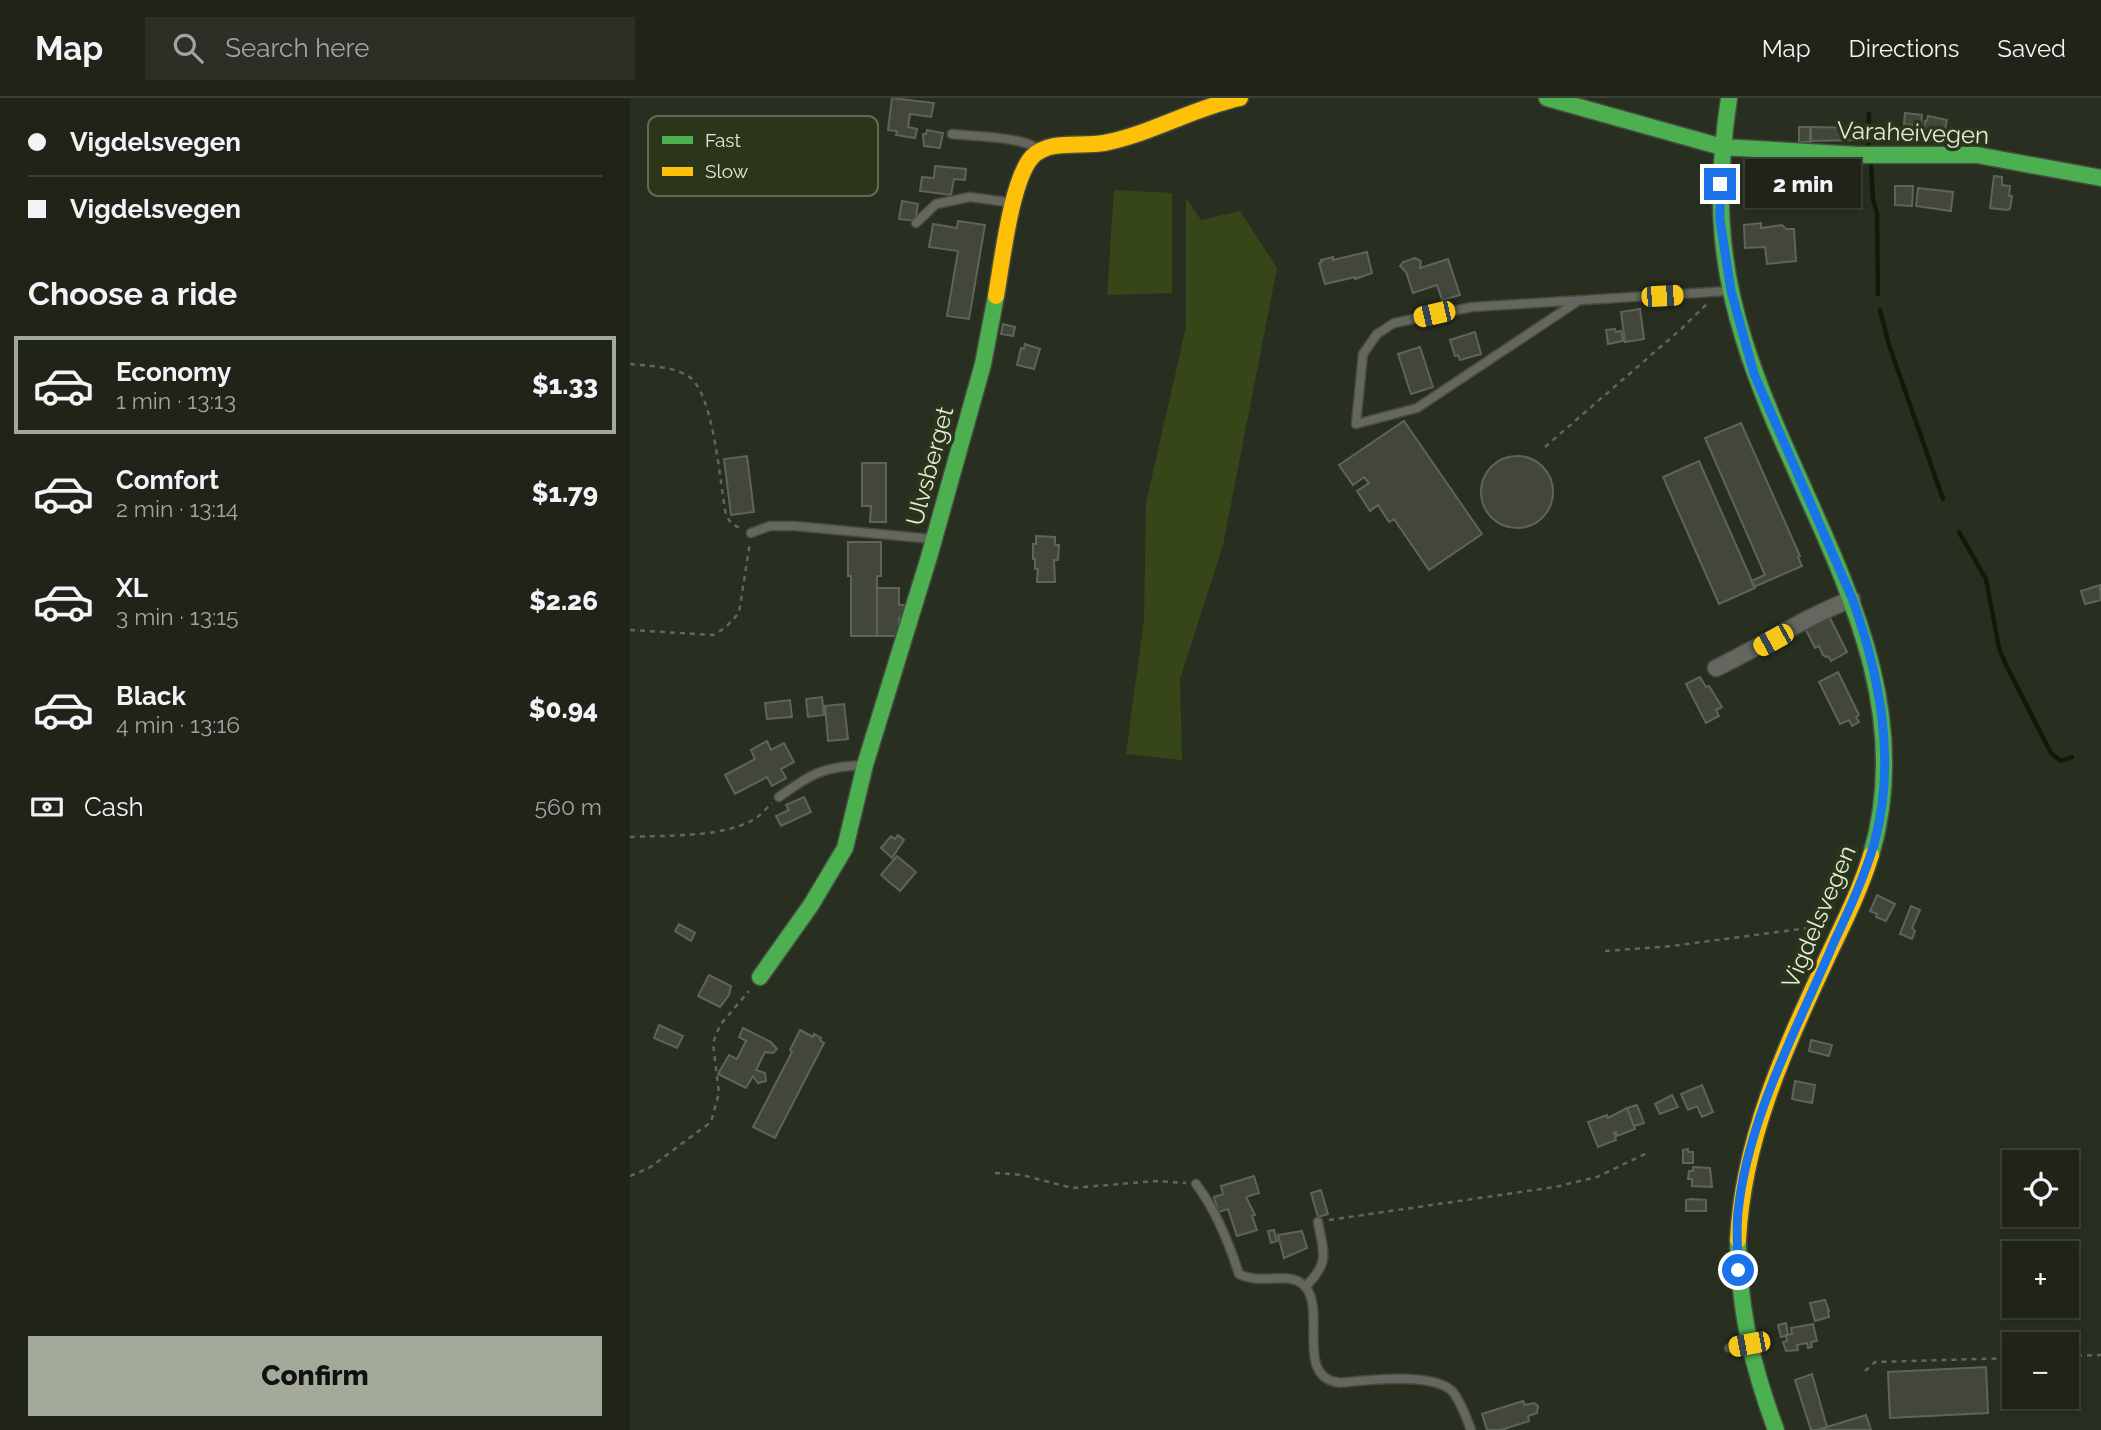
<!DOCTYPE html>
<meta charset="utf-8">
<style>
:root{--surface:#1f2318;--page:#2c2f25;--text:#f1f3f6;--muted:#a1a4a2;--line:#3c4037;--accent:#a3aa9a}
body{margin:0;font-family:Raleway,sans-serif;background:var(--page);color:var(--text);height:100vh;display:flex;flex-direction:column;font-size:26px;white-space:nowrap}
*{box-sizing:border-box;margin:0}
p{font-size:23px;color:var(--muted)}
.icon{flex:none;width:38px;height:38px;fill:none;stroke:currentColor;stroke-width:2;stroke-linecap:round;stroke-linejoin:round}
.map{position:relative;flex:1;overflow:hidden}
.drawer{display:flex;flex-direction:column;background:var(--surface);width:630px}
.drawer>*{flex:none}
.banner{display:grid;align-content:center;height:154px;padding:0 28px;background:var(--surface)}
.tools{position:absolute;left:1372px;top:1052px;display:grid;gap:14px}
.tools a{display:grid;place-items:center;width:77px;height:77px;border-radius:0px;background:var(--surface);box-shadow:0 4px 10px #0003,0 0 0 2px var(--line);font-size:35px}
.end{position:absolute;width:32px;height:32px;margin:-16px;border:9px solid #1a73e8;background:#fff;box-shadow:0 0 0 4px #fff}
.from{border-radius:50%}
.bubble{position:absolute;height:49px;border-radius:0px;background:var(--surface);box-shadow:0 4px 10px #0003,0 0 0 2px var(--line);font-size:23px;font-weight:800;line-height:49px;text-align:center}
.car{position:absolute;width:21px;height:42px;margin:-21px -10px;border-radius:9px;box-shadow:0 0 5px 2px #0007;background:linear-gradient(#f5c518 24%,#345 0 40%,#f5c518 0 76%,#345 0 86%,#f5c518 0)}
.banner b{display:flex;align-items:center;gap:24px;height:66px;font-size:26px}
.banner b+b{border-top:2px solid var(--line)}
.banner i{width:18px;height:18px;background:var(--text)}
ul{padding:0;list-style:none}
li{display:flex;align-items:center;gap:21px;height:98px;margin:0 14px 10px;padding:0 14px;border:4px solid transparent;border-radius:0px}
li div{flex:1}
li b{display:block;font-size:26px}
li em{font-style:normal;font-weight:800}
li.active{border-color:var(--accent)}
li>.icon{width:63px;height:63px;stroke-width:1.5}
h2{padding:0 28px;font-size:32px;line-height:84px}
.pay{display:flex;align-items:center;gap:18px;height:77px;padding:0 28px;font-size:26px}
.pay p{margin-inline-start:auto}
.primary-button{display:flex;gap:14px;margin-top:auto;padding:14px 28px}
.primary-button a{flex:1;height:80px;border-radius:0px;background:var(--accent);color:#111;font-size:28px;font-weight:800;line-height:80px;text-align:center}
header{display:flex;align-items:center;gap:42px;box-sizing:border-box;height:98px;padding:0 35px;background:var(--surface);border-bottom:2px solid var(--line)}
header strong{font-size:33px}
nav{display:flex;gap:38px;margin-inline-start:auto;font-size:24px}
.search{width:490px;height:63px;background:var(--page);display:flex;align-items:center;gap:18px;box-sizing:border-box;padding:0 24px;border-radius:0px;color:var(--muted);font-size:26px}
main{display:flex;flex:1;min-height:0}
.map>svg:first-child{display:block}
</style>
<header>
<strong>Map</strong>
<div class="search"><svg class="icon" aria-label="search" viewBox="0 0 24 24"><circle cx="10" cy="10" r="6"/><path d="M15 15l6 6"/></svg>Search here</div>
<nav><a>Map</a><a>Directions</a><a>Saved</a></nav>
</header>
<main>
<section class="drawer">
<div class="banner">
<b><i class="from"></i>Vigdelsvegen</b>
<b><i></i>Vigdelsvegen</b>
</div>
<h2>Choose a ride</h2>
<ul>
<li class="active"><svg class="icon" aria-label="car" viewBox="0 0 24 24"><path d="M5 17H2v-5l4-1 3-4h7l3 4 3 1v5h-3M9 17h6M6 11h13"/><circle cx="7" cy="17" r="2"/><circle cx="17" cy="17" r="2"/></svg><div><b>Economy</b><p>1 min · 13:13</p></div><em>$1.33</em></li>
<li><svg class="icon" aria-label="car" viewBox="0 0 24 24"><path d="M5 17H2v-5l4-1 3-4h7l3 4 3 1v5h-3M9 17h6M6 11h13"/><circle cx="7" cy="17" r="2"/><circle cx="17" cy="17" r="2"/></svg><div><b>Comfort</b><p>2 min · 13:14</p></div><em>$1.79</em></li>
<li><svg class="icon" aria-label="car" viewBox="0 0 24 24"><path d="M5 17H2v-5l4-1 3-4h7l3 4 3 1v5h-3M9 17h6M6 11h13"/><circle cx="7" cy="17" r="2"/><circle cx="17" cy="17" r="2"/></svg><div><b>XL</b><p>3 min · 13:15</p></div><em>$2.26</em></li>
<li><svg class="icon" aria-label="car" viewBox="0 0 24 24"><path d="M5 17H2v-5l4-1 3-4h7l3 4 3 1v5h-3M9 17h6M6 11h13"/><circle cx="7" cy="17" r="2"/><circle cx="17" cy="17" r="2"/></svg><div><b>Black</b><p>4 min · 13:16</p></div><em>$0.94</em></li>
</ul>
<div class="pay"><svg class="icon" aria-label="cash" viewBox="0 0 24 24"><path d="M3 7h18v10H3z"/><circle cx="12" cy="12" r="2"/></svg>Cash<p>560 m</p></div>
<div class="primary-button"><a>Confirm</a></div>
</section>
<div class="map">
<svg width="1471" height="1332" viewBox="0 0 1471 1332">
<rect width="100%" height="100%" fill="#292f20"/>
<path fill="#364619" d="M484,92l58,3v100l-65,2z
M556,100l15,22 39,-9 37,57 -54,277 -43,134 2,81 -56,-6 18,-134 2,-117 40,-176z"/>
<g fill="none" stroke-linecap="round" stroke-linejoin="round">
<path stroke="#101b03" stroke-width="4.5" d="M1238,52l1,-36
M1241,64l2,37 4,14 1,81
M1250,212l9,35 54,154
M1329,434l27,47 13,69 7,17 45,88 10,8 11,-4"/>
</g>
<path fill="#42473a" stroke="#5f6458" stroke-width="2" d="M262,0l42,5 -3,14 -21,-3 -2,13 9,2 -2,9 -19,-3 1,-4 -9,-1z
M1275,15l17,2 -1,11 -17,-2z
M1298,18l19,4 -5,23 -19,-4 2,-18h2z
M1169,29h11v15h-11z
M1181,29l49,1v12l-49,1z
M297,32l16,3 -3,15 -16,-2 -1,-12h3z
M305,68l31,3 -1,11 -11,-1 -3,16 -31,-4 2,-14 12,1z
M1364,78l8,1v8l8,1 -1,10h3l-2,13 -3,1 -17,-2z
M1185,81l1,26h-35l-1,-18h21v-7z
M1265,88h18l-1,20 -17,-1z
M1288,90l35,4 -2,19 -35,-5z
M1191,96h8v9l-10,1z
M272,103l16,3 -3,17 -16,-2z
M328,123l27,4 -16,94 -22,-3 11,-65 -29,-4 4,-23 24,4z
M1131,125v5l21,-3 4,4h8l2,32 -29,3 -2,-17 -20,1 -1,-23z
M737,154l5,21 -17,6v-2l-30,7 -6,-21 3,-1 -1,-2 12,-3v3z
M785,160l6,3 -1,7 28,-9 12,36 -18,5 -5,-15 -24,8 -7,-21 -6,-6 3,-4z
M1010,211l4,30 -19,3 -4,-30z
M373,226l12,3 -2,9 -12,-2z
M985,231l1,3 5,-1 2,10 -15,3 -2,-14z
M845,234l6,22 -21,6 -2,-5 -3,1 -5,-16z
M395,246l15,5 -6,20 -17,-4 4,-17 3,1z
M790,249l13,40 -22,7 -13,-40z
M774,323l78,113 -53,36 -35,-51 -5,3 -11,-17 -8,6 -13,-20 12,-8 -5,-6 -11,8 -14,-20z
M1111,325l59,133 -2,1 4,9 -48,21 -3,-6 14,-6 -60,-137z
M851 394a36 36 0 1 1 72 0a36 36 0 1 1-72 0Z
M117,358l7,56 -23,3 -7,-56z
M1069,363l56,127 -36,16 -56,-127z
M232,365h24v59h-16l1,-16h-9z
M406,438l19,1v8h4l-1,15h-4l1,22h-18l1,-13h-3v-10h-2v-15h3z
M218,444h33v34h-4v60h-26v-60h-3z
M1470,487l1,15 -16,4 -4,-13z
M247,490h22v17h7l1,12 -8,1v18h-22z
M1199,518l18,36 -16,9 -3,-5 -2,1 -3,-2 -4,-9 -4,2 -10,-20z
M1208,574l21,43 -3,2 3,5 -7,4 -3,-6 -9,4 -21,-42z
M1070,579l6,10 3,-1 13,21 -6,3 3,6 -13,7 -20,-39z
M192,599l2,18 -16,2 -2,-18z
M160,602l2,17 -25,2 -2,-16z
M214,606l4,35 -20,2 -3,-35z
M137,643l4,9 13,-7 10,19 -13,7 5,9 -14,8 -5,-9 -32,17 -10,-19 30,-16 -4,-9z
M174,699l7,15 -30,14 -5,-10 13,-6 -3,-5z
M268,737l6,5 -12,18 -11,-10 10,-12 4,3z
M267,758l19,16 -16,19 -19,-16z
M1247,797l18,9 -9,17 -10,-4 1,-3 -7,-3z
M1281,808l9,4 -8,18 3,3 -3,8 -12,-5z
M49,826l16,9 -4,8 -16,-10z
M79,877l22,11 -2,9 -9,12 -22,-11z
M29,927l24,11 -6,12 -23,-10z
M113,930l28,14 6,7 -4,4 -8,-1 -9,18 9,3 1,8 -8,2 -5,-7 -7,12 -28,-14 11,-19 8,4 9,-18 -7,-4z
M170,932l13,7 1,-3 7,4 -1,2 4,3 -49,95 -22,-11 39,-75 -2,-2z
M1181,942l21,5 -3,11 -20,-5z
M1165,983l20,4 -3,18 -20,-4z
M1072,987l11,27 -11,5 -5,-11 -9,4 -7,-16z
M1042,997l6,12 -18,7 -5,-10z
M1007,1007l7,18 -10,3 -7,-18z
M997,1010l8,21 -18,7 -1,-4 -2,1 2,7 -18,7 -10,-25 19,-7 1,3z
M1058,1051v3h5v11h-10v-13z
M1063,1069l17,1 2,19 -20,-1v-7h-4l1,-8h4z
M624,1078l5,17 -13,4 9,18 -3,1 5,14 -20,6 -9,-27 -10,3 -4,-15 9,-3 -2,-8z
M691,1092l7,24 -10,3 -7,-24z
M1061,1101l15,1v11h-20v-11z
M644,1132l3,11 -6,2 -3,-12z
M672,1133l5,17 -23,10 -6,-23z
M1195,1202l4,11h-1l1,6 -14,4 -5,-18z
M1156,1225l2,12 -7,2 -3,-12z
M1183,1226l4,17 -6,1 1,5 -4,1 -1,-5 -10,2 1,5 -12,1 -3,-9 4,-1 -1,-6 6,-1 -1,-6z
M1356,1269l2,46 -98,5 -2,-46z
M1182,1276l15,53 -9,3h-7l-16,-50z
M893,1303l2,4 9,-2 4,3 -1,7 -9,3 1,5 -28,9h-14l-5,-16z
M1236,1317l5,15h-53l9,-3z"/>
<g fill="none" stroke-linecap="round" stroke-linejoin="round">
<defs>
<path id="lane" d="M322,36c24,3 66,2 87,15
M286,125l20,-19 34,-7 44,6
M948,203l-161,107 -61,16 7,-70 14,-20 17,-11 78,-16 256,-16
M121,435l19,-7h25l137,13
M149,699c32,-23 43,-30 83,-32
M566,1086c20,26 33,59 43,90 21,11 47,-2 62,9 26,17 -1,79 25,95 10,7 21,4 32,3 23,-2 77,-7 94,10 8,9 15,28 19,39
M675,1189c25,-25 19,-32 13,-65
M1099,1250l18,-4"/>
<path id="street" d="M1086,570c46,-22 89,-51 136,-69"/>
<path id="fast" d="M917,0l175,49 137,8h118l124,23
M1099,0c-13,87 -12,157 15,242 52,169 182,330 127,515
M130,879l51,-72 34,-57 20,-83 64,-208 54,-193 13,-68
M1108,1142c1,69 14,126 38,190"/>
<path id="slow" d="M366,198c6,-33 15,-116 36,-139 17,-18 49,-10 72,-14 47,-9 89,-35 136,-45
M1108,1142c5,-102 47,-191 89,-282 16,-34 33,-67 44,-103"/>
</defs>
<use href="#lane" stroke="#464c40" stroke-width="11"/>
<use href="#street" stroke="#464c40" stroke-width="19"/>
<use href="#fast" stroke="#464c40" stroke-width="19"/>
<use href="#slow" stroke="#464c40" stroke-width="19"/>
<path stroke="#61655c" stroke-width="2.5" stroke-dasharray="5 5" stroke-linecap="butt" d="M0,266c18,2 42,2 58,12 26,15 32,110 38,139l5,8 10,6
M915,349l135,-117 28,-27
M0,532l83,5 12,-7 14,-15 11,-71
M0,739c36,-2 88,1 121,-16 8,-4 15,-12 21,-18
M975,853l67,-5 151,-20
M365,1075l27,2 50,13 84,-7 30,2
M0,1078l19,-8 62,-46 8,-29 -6,-50 7,-18 29,-34
M699,1122l226,-33 42,-10 52,-25
M1437,1258l34,-1
M1235,1273l10,-9 139,-4"/>
<use href="#lane" stroke="#64665f" stroke-width="8"/>
<use href="#street" stroke="#64665f" stroke-width="16"/>
<use href="#fast" stroke="#4caf50" stroke-width="16"/>
<use href="#slow" stroke="#ffc107" stroke-width="16"/>
</g>
<g fill="none" stroke-linecap="round" stroke-linejoin="round">
<path stroke="#1a73e8" stroke-width="9" d="M1090,86v36l11,71 23,83 98,224c28,78 45,164 22,246 -10,34 -25,66 -40,98 -37,87 -86,175 -96,270 -2,19 0,39 0,58"/>
</g>
<g text-anchor="middle" stroke-width="7" stroke-linejoin="round" paint-order="stroke">
<g font-size="24" fill="#e4ecdb" stroke="#2a351a">
<text transform="translate(1283 35) rotate(2)" y="8">Varaheivegen</text>
<text transform="translate(300 368) rotate(-75)" y="8">Ulvsberget</text>
<text transform="translate(1189 819) rotate(-67)" y="8">Vigdelsvegen</text>
</g>
</g>
<rect x="18" y="18" width="230" height="80" rx="10" fill="#2a351a" stroke="#626c54" stroke-width="2"/>
<rect x="32" y="38" width="31" height="8" fill="#4caf50"/>
<rect x="32" y="69" width="31" height="9" fill="#ffc107"/>
<g font-size="19" fill="#e4ecdb">
<text x="75" y="49">Fast</text>
<text x="75" y="80">Slow</text>
</g>
</svg>
<div class="tools">
<a><svg class="icon" aria-label="locate" viewBox="0 0 24 24"><circle cx="12" cy="12" r="6"/><path d="M12 2v4M12 18v4M2 12h4M18 12h4"/></svg></a>
<a>+</a>
<a>−</a>
</div>
<i class="end from" style="left:1108px;top:1172px"></i>
<i class="end" style="left:1090px;top:86px"></i>
<div class="bubble" style="left:1115px;top:61px;width:116px">2 min</div>
<i class="car" style="left:1032px;top:198px;rotate:87deg"></i>
<i class="car" style="left:804px;top:216px;rotate:257deg"></i>
<i class="car" style="left:1143px;top:542px;rotate:241deg"></i>
<i class="car" style="left:1119px;top:1246px;rotate:259deg"></i>
</div>
</main>
